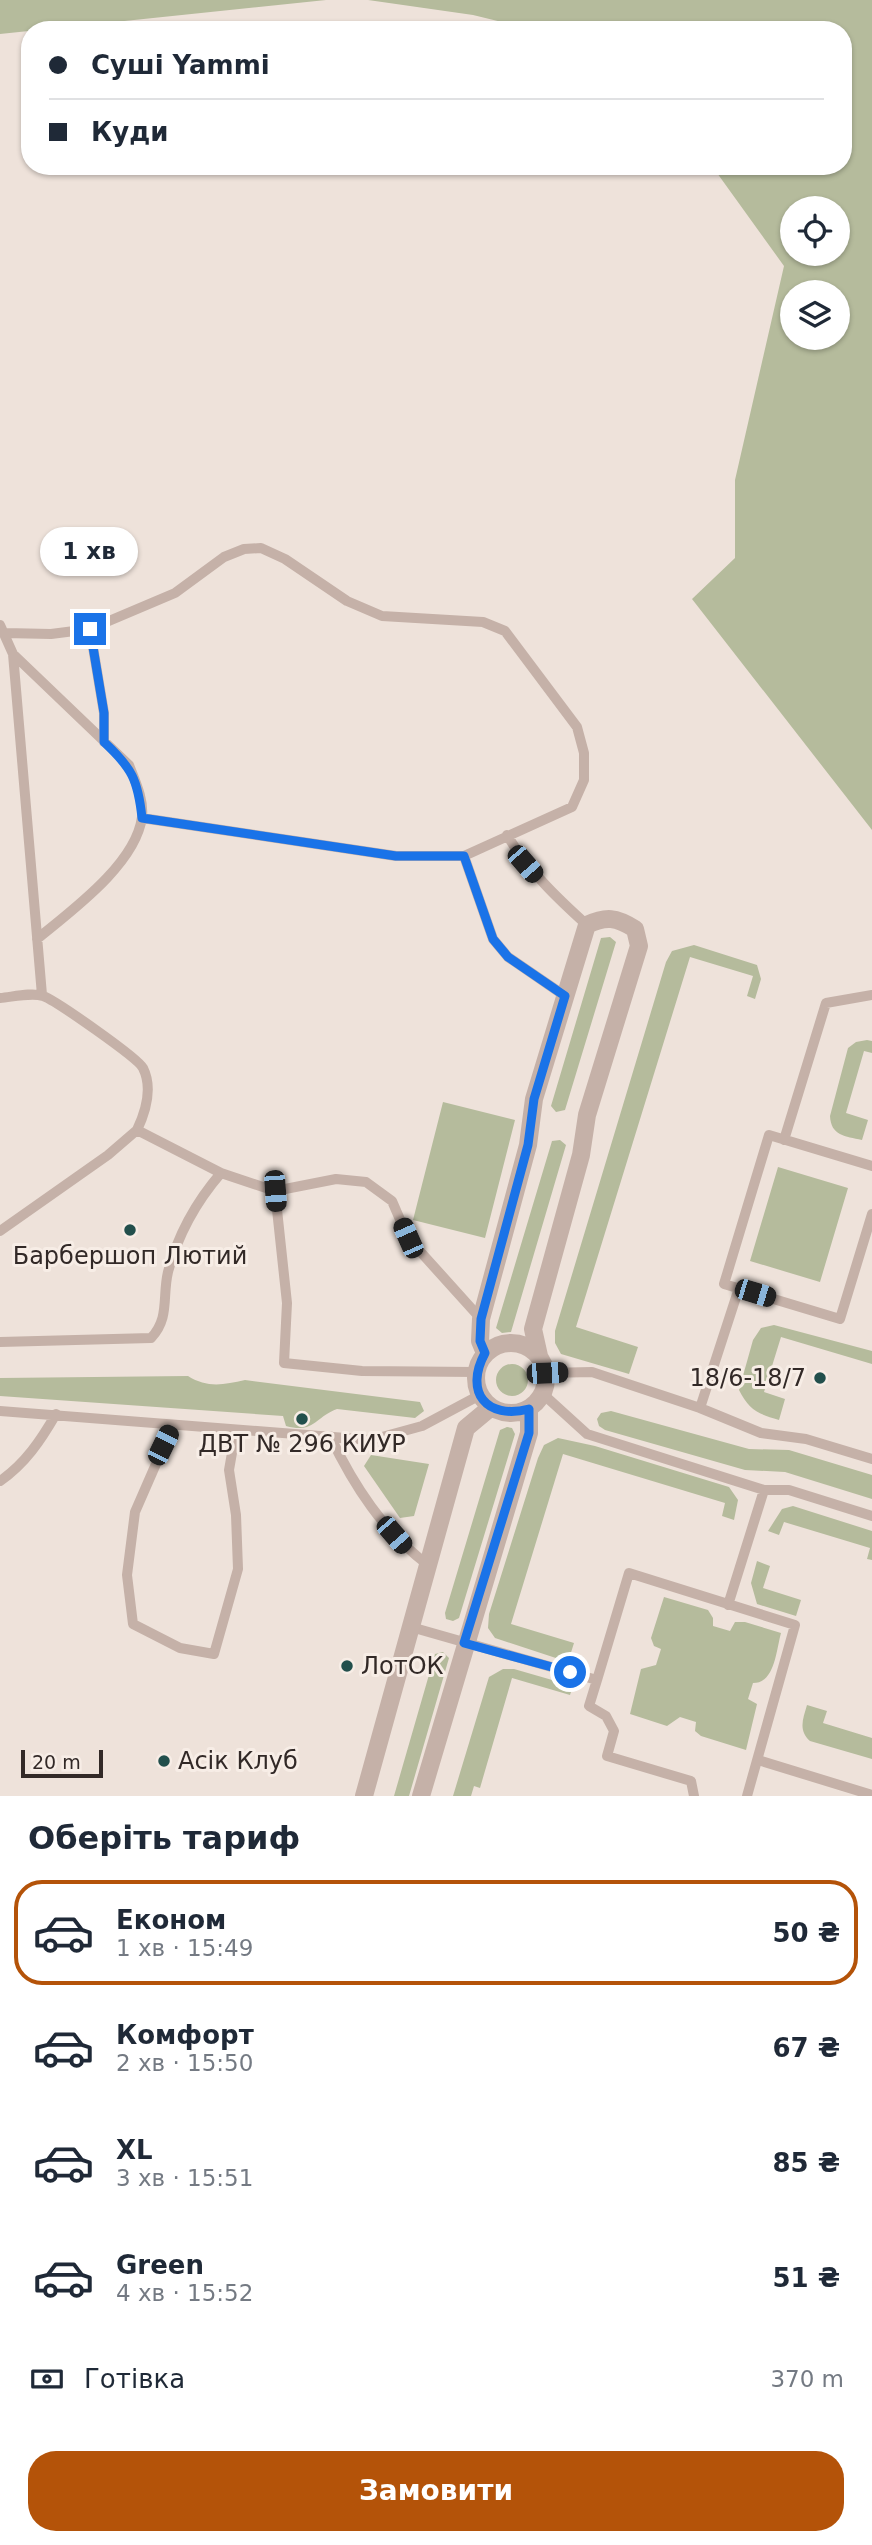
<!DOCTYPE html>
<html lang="uk">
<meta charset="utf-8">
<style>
:root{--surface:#fff;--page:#f6f6f7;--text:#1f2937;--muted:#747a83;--line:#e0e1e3;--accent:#b45309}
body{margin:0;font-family:"DejaVu Sans",sans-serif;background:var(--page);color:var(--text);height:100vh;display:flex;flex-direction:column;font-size:26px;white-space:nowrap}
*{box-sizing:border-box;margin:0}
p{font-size:23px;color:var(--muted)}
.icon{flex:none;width:38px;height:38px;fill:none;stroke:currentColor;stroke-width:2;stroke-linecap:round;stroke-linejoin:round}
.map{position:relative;height:1796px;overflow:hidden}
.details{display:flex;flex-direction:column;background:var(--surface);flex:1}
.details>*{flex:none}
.top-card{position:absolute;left:21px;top:21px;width:831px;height:154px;border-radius:28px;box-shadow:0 2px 5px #0004;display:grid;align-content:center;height:154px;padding:0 28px;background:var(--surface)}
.controls{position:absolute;left:780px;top:196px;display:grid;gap:14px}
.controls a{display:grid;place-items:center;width:70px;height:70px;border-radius:50%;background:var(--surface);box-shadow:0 2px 5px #0004;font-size:35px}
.scale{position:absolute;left:21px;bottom:18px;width:82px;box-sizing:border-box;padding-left:7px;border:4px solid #322927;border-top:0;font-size:19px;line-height:24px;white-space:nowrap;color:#322927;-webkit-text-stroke:5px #f7ede6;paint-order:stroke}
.end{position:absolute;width:32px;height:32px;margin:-16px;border:9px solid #1a73e8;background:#fff;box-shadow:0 0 0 4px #fff}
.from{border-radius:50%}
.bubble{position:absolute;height:49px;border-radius:24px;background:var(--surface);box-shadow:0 2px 5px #0004;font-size:23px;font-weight:700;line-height:49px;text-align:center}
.car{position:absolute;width:21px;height:42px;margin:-21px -10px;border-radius:9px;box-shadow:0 0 5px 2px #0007;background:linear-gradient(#222 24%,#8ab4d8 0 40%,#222 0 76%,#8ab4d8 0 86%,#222 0)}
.top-card b{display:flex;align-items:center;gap:24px;height:66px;font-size:26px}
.top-card b+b{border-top:2px solid var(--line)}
.top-card i{width:18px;height:18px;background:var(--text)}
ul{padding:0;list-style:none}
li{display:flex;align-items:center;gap:21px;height:105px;margin:0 14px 10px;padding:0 14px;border:4px solid transparent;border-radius:28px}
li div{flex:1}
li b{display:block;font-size:26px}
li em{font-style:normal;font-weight:700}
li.on{border-color:var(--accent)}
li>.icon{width:63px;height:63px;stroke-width:1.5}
h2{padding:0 28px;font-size:32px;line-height:84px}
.pay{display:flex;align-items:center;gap:18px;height:77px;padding:0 28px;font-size:26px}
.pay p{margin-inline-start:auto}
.action{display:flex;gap:14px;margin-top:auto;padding:14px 28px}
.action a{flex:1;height:80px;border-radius:28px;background:var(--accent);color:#fff;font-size:28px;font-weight:700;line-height:80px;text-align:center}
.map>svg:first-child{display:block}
</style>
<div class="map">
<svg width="872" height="1796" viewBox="0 0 872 1796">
<rect width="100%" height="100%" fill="#eee2da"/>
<path fill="#b5bb9c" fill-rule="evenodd" d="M0,0h326l-326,34z
M368,0h504v830l-180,-231 43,-41v-78l49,-214 -72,-100h132v-136h-310l-61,-15zM793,208h45v46h-45zM793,292h45v46h-45z
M610,937l6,5 -51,168 -9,2 -5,-6 50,-168z
M694,945l63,20 4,14 -6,20 -8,-3 6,-20 -63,-19 -114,370 62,20 -9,27 -68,-20 -6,-11v-12l111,-369 6,-11z
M867,1040l5,1v12l-8,-2 -18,62 22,7 -6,20c-17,-4 -31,-4 -32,-24l18,-68 8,-6z
M443,1102l72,18 -30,118 -72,-18z
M560,1140l6,5 -55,187 -9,1 -6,-5 56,-187z
M778,1167l70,21 -28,94 -70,-21z
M774,1325l98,26v13l-91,-27 -17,55 21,7 -6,21c-21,-6 -30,-10 -40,-30l14,-50 8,-12z
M496 1380a16 16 0 1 1 32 0a16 16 0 1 1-32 0Z
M188,1376c19,12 35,9 57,4l175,22 4,9 -9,7 -78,-9c-22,8 -23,25 -51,17l-3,-10 -283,-20v-18z
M611,1411l138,38 40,1 83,25v24l-87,-27 -40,-2 -140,-40 -6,-4 -2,-7 4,-6z
M507,1427l5,1 3,6 -56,184 -6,3 -7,-2 -1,-6 55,-183z
M558,1438l37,8 134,41 9,13 -4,20 -12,-4 3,-13 -162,-49 -52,170 63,19 -6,19 -73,-24 -7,-10 1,-14 49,-156 6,-13z
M371,1455l58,9 -15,52 -14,2 -36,-52z
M793,1506l79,25v29l-5,-1 3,-11 -86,-26 -5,13 -11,-4 14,-22z
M757,1561l13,5 -7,22 38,12 -5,16 -39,-12 -6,-21z
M664,1597l44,13 5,8v8l17,5 5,-9h10l36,11c-5,18 -6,50 -28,50l-5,16 9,5 -11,46 -45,-14 -6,-5 1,-9 -16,-5 -13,9 -37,-12 11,-45 15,-4 5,-16 -7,-3 -3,-8z
M443,1652l6,6 -40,138h-15l41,-142z
M503,1669h11l59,17 -3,9 -58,-17 -32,110 -6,-2 -3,10h-18l36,-119z
M807,1705l20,6 -4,12 49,15v21l-62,-18c-12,-11 -7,-22 -3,-36z"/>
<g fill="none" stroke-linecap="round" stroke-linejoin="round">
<path stroke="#c5b1a8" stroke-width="10" d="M0,625l13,29 29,341
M90,629l14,84v29
M5,633l46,1 39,-5 85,-36 49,-36 20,-8 17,-1 24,11 62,42 35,15 101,6 22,9 72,96 7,26v27l-12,27 -108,49h-68l-254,-38
M13,654l116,111c6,16 15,34 13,52 -6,47 -71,94 -105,122
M507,835c22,36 49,62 80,90
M464,856l29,83 15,18 57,39
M0,998c12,-1 32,-6 43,-2 12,4 95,62 100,72 10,20 3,43 -6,62
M784,1140l42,-137 46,-8
M872,1166l-103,-31 -45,149 116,35 32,-105
M275,1191l12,112 -3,60 78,8 113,1
M0,1231l108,-76 29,-25 84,43 54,18 61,-12 30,3 26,19 16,37 73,81
M739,1288l-39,120 61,25 45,6 66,20
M0,1342l151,-4c19,-20 11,-41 17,-66 10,-38 28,-70 53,-99
M547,1373l45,-1 108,36
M543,1394l44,40 177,56h25l83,26
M0,1411l371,29 51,-14 58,-31
M173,1425l-38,87 -8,63 6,49 47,24 34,6 24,-85 -2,-54 -7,-45 7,-40
M330,1436c24,50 53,95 98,129
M0,1481c25,-17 41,-41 56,-67
M728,1605l36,-115
M411,1627l186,53 -8,26 17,10 8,15 -7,25 84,25 3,15
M597,1680l32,-107 166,52 -48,171
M758,1760l114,35"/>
<path stroke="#c5b1a8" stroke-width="18" d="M476 1378a35 35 0 1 1 70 0a35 35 0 1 1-70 0Z
M485,1353l-5,-12 1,-22 47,-174 6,-46 53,-174c19,-9 29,-8 48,4l4,17 -52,169 -6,40 -48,174 6,27
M364,1796l102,-368 24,-20
M421,1796l108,-363v-24"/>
</g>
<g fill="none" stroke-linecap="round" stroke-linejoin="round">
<path stroke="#1a73e8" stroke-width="9" d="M90,629l14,84v29c28,26 34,38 38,76l254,38h68l29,83 15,18 57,39 -31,103 -6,46 -47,174 -1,22 5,12c-21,39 1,67 44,56v24l-65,210 106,29"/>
</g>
<g fill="#224f4c" stroke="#f7ede6" stroke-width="2.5">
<circle cx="130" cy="1230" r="7"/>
<circle cx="820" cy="1378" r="7"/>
<circle cx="302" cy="1419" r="7"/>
<circle cx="347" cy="1666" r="7"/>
<circle cx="164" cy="1761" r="7"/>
</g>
<g text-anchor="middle" stroke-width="6" stroke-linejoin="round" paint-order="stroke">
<g font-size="24" fill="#322927" stroke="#f7ede6">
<text x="130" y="1264">Барбершоп Лютий</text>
<text x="806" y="1386" text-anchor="end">18/6-18/7</text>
<text x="302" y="1452">ДВТ № 296 КИУР</text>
<text x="361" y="1674" text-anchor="start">ЛотОК</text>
<text x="178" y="1769" text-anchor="start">Асік Клуб</text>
</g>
</g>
</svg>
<div class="controls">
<a><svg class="icon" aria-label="locate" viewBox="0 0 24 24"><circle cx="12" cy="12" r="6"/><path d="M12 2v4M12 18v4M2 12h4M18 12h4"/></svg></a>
<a><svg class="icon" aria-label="layers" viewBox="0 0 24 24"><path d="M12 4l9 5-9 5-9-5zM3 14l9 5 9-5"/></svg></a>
</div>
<div class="scale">20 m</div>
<i class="end from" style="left:570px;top:1672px"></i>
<i class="end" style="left:90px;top:629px"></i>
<div class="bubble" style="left:40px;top:527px;width:98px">1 хв</div>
<i class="car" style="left:525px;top:864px;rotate:139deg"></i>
<i class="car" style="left:275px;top:1191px;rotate:176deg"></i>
<i class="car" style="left:408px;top:1238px;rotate:336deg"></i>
<i class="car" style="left:755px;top:1293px;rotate:107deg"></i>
<i class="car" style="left:547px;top:1373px;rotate:88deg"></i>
<i class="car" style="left:163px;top:1445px;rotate:26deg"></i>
<i class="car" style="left:394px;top:1535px;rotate:139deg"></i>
<div class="top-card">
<b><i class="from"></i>Суші Yammi</b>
<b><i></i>Куди</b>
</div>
</div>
<section class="details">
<h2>Оберіть тариф</h2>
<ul>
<li class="on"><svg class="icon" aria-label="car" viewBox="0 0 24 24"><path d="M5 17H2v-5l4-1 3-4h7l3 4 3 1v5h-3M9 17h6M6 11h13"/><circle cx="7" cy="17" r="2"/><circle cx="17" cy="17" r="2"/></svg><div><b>Економ</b><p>1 хв · 15:49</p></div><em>50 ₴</em></li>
<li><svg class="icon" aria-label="car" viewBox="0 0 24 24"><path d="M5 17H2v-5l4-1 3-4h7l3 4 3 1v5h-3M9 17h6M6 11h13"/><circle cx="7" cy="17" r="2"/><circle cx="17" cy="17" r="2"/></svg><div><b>Комфорт</b><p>2 хв · 15:50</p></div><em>67 ₴</em></li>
<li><svg class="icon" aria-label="car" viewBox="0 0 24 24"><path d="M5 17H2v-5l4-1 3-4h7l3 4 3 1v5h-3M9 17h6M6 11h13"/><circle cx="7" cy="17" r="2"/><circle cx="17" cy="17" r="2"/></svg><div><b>XL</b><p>3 хв · 15:51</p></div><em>85 ₴</em></li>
<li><svg class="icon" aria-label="car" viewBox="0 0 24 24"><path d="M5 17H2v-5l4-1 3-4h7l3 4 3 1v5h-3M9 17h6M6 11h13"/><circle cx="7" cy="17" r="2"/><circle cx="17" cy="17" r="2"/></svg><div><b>Green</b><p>4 хв · 15:52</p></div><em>51 ₴</em></li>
</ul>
<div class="pay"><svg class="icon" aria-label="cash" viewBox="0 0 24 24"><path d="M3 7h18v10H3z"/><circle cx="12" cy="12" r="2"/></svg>Готівка<p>370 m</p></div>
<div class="action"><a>Замовити</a></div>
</section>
